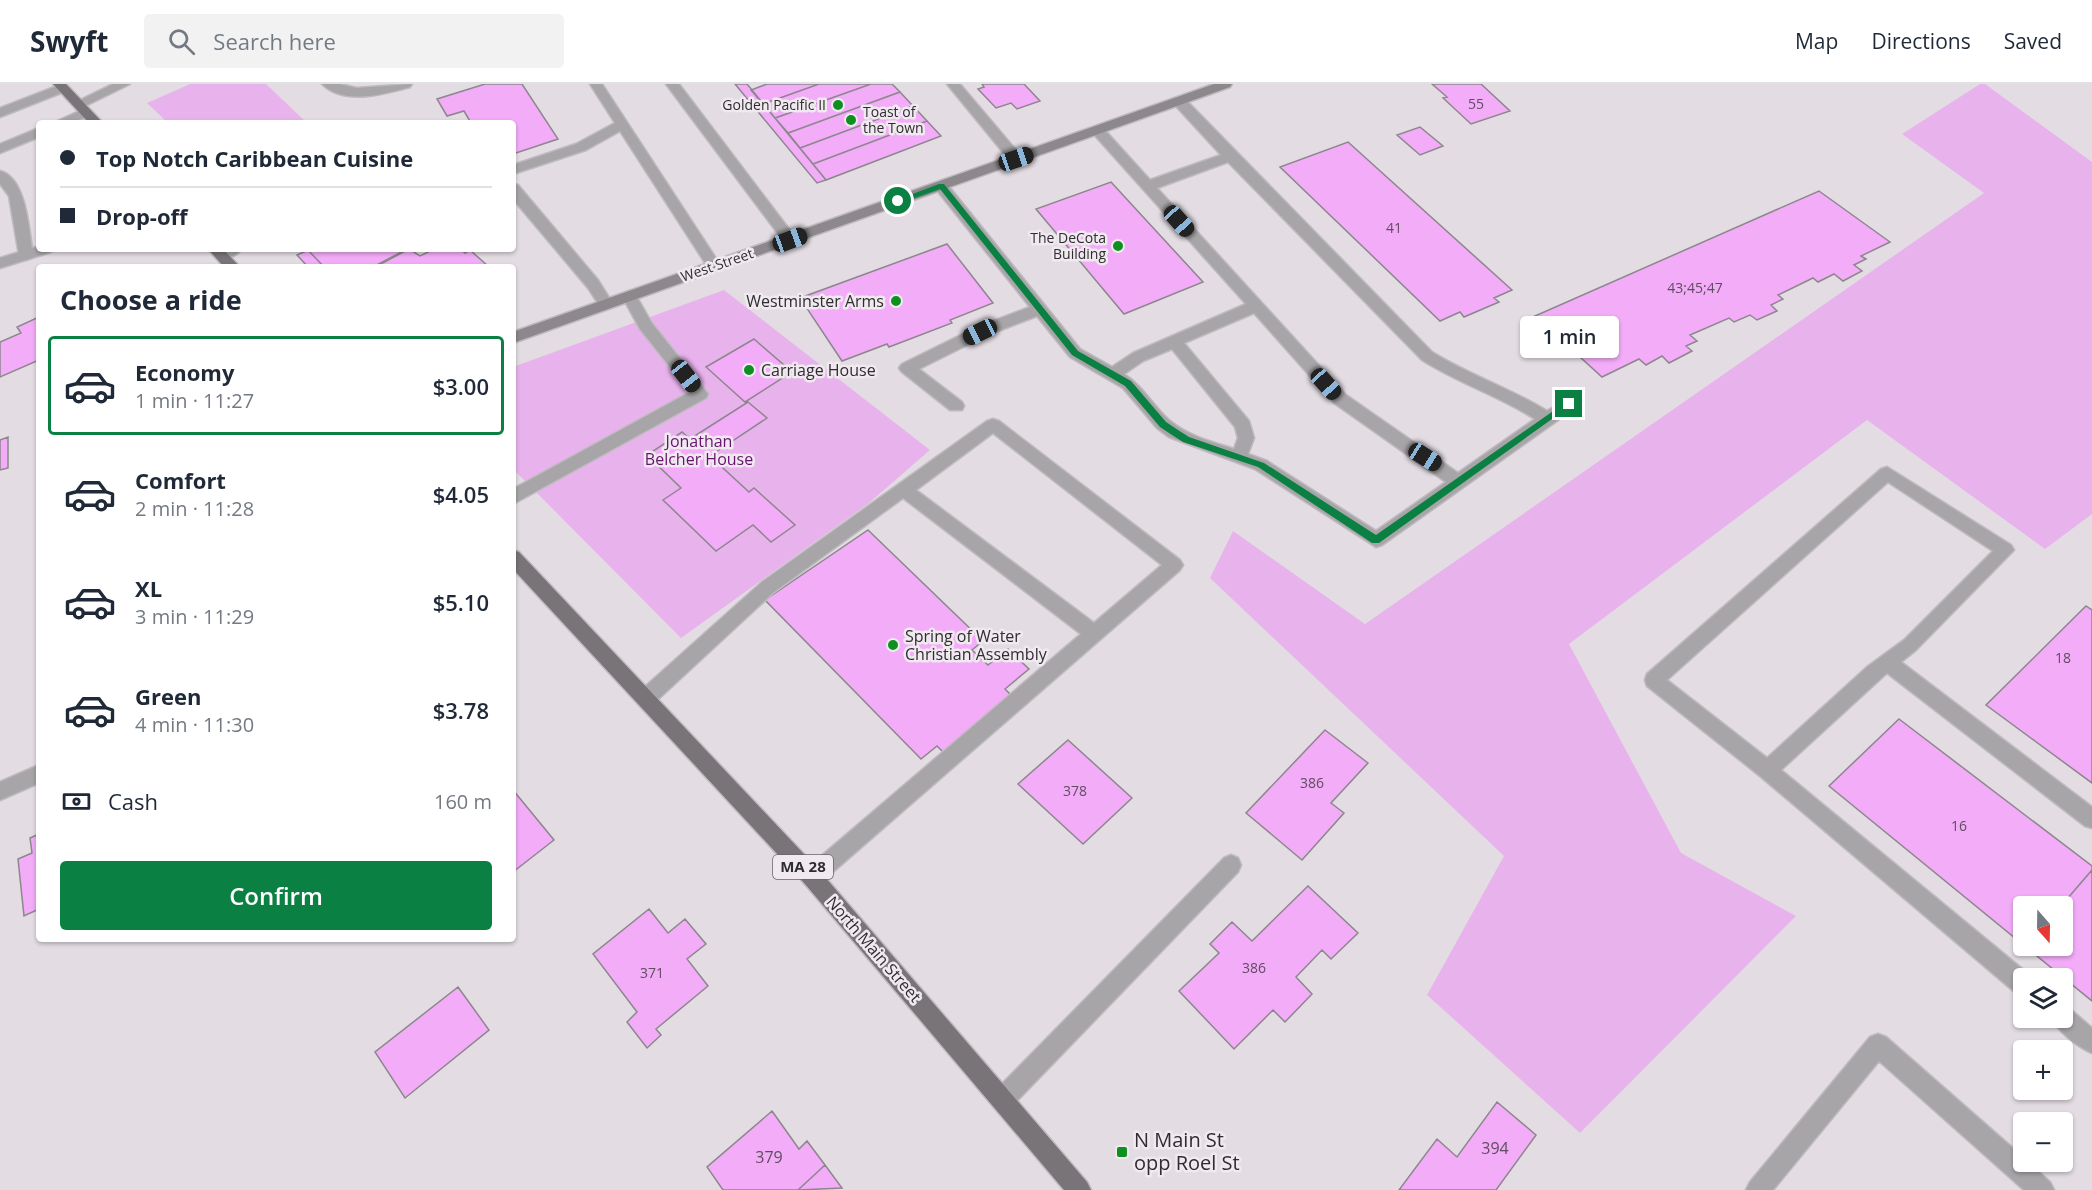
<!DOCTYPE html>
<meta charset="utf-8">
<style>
:root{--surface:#fff;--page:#f2f2f3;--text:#1f2937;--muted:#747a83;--line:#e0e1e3;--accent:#0b8043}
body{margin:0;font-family:"Open Sans",sans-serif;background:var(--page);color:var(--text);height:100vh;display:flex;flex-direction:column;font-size:22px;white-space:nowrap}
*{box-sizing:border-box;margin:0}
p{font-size:20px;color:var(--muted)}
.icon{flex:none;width:33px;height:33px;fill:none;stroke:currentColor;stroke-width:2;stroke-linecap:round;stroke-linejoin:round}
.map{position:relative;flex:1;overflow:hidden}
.drawer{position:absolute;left:36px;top:180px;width:480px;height:678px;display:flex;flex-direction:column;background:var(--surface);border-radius:6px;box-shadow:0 2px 4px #0004}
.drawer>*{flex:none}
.banner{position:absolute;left:36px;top:36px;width:480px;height:132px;border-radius:6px;box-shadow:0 2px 4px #0004;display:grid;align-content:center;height:132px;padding:0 24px;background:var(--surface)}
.needle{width:39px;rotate:160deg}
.controls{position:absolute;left:2013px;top:812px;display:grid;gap:12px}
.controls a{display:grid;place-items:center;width:60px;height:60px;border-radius:6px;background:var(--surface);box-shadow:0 2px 4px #0004;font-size:30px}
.end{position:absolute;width:27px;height:27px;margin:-14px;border:8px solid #0b8043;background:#fff;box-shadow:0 0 0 3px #fff}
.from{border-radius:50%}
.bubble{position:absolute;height:42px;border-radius:6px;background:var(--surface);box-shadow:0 2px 4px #0004;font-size:20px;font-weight:600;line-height:42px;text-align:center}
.car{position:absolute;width:18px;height:36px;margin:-18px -9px;border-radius:8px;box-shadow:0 0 4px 2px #0007;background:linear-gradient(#222 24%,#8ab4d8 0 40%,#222 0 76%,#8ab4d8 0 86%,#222 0)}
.banner b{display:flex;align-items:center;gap:21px;height:57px;font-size:22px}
.banner b+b{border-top:2px solid var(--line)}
.banner i{width:15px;height:15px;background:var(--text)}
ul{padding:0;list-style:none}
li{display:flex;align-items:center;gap:18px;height:99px;margin:0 12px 9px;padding:0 12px;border:3px solid transparent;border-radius:6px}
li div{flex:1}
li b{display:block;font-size:22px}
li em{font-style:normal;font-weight:600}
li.on{border-color:var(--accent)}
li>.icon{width:54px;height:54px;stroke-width:1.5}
h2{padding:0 24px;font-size:27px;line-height:72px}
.pay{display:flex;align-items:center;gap:15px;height:66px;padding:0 24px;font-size:22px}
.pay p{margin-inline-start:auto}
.cta{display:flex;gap:12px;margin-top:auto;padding:12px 24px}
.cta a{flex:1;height:69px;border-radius:6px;background:var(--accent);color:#fff;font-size:24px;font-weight:600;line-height:69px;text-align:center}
header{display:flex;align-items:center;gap:36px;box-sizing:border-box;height:84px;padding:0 30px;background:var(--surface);border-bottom:2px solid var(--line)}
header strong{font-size:28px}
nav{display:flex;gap:33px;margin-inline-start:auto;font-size:21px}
.search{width:420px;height:54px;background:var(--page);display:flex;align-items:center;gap:15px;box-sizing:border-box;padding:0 21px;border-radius:6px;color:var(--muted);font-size:22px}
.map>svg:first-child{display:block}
</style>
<header>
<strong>Swyft</strong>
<div class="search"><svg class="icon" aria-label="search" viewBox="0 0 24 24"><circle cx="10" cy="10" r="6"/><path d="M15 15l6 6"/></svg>Search here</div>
<nav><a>Map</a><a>Directions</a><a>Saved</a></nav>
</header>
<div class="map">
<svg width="2092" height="1106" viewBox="0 0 2092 1106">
<rect width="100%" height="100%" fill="#e3dde3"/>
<path fill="#e8b3ed" d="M190,0h76l41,39h-139l-21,-20z
M1980,0h5l107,78v352l-47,35 -178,-129 -298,224 112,209 115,63 -216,217 -153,-138 77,-139 -294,-278 23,-47 132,93 619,-431 -82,-59z
M724,206l206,160 -61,53 -188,135 -168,-169v-102z"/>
<path fill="#f2acf8" stroke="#8c878c" stroke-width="1.5" d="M485,0h37l36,55 -45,15v-31h-42l-7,-12 -17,5 -10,-17z
M735,0h12l79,96 -9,3z
M767,0h52l-56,20 -12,-14z
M819,0h52l-96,34 -12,-14z
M871,0h21l8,8 -112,41 -13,-15z
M982,0h42l16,17 -23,8 -6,-6 -15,5 -18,-19 6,-2z
M1432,0h49l29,27 -39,13 -28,-26 4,-1z
M900,8l13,14 -113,42 -12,-15z
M913,22l14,15 -114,43 -13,-16z
M927,37l14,15 -115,44 -13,-16z
M1420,43l23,19 -23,9 -23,-20z
M1348,58l164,148 -18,8 5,4 -35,15 -4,-5 -20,9 -160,-154z
M1111,98l92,100 -79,32 -88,-105z
M1819,107l71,51 -29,14 5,3 -12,6 8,6 -19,10 -9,-7 -16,8 -5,-4 -35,17 5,4 -12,6 6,6 -20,9 -7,-5 -16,7 -5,-4 -39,17 7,6 -11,5 6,5 -23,12 -7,-7 -16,9 -7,-6 -37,18 -67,-61z
M947,160l46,59 -43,17 2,3 -63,24 -2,-3 -45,17 -42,-63z
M312,165h95l-34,18h-49l-16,-17z
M409,165l11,7 14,-7h26l5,4 5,-3 19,17h-107l-3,-2z
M308,166l16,17h-16l-11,-12z
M39,233v43l-39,17v-35l21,-9 -4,-6z
M754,255l38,33 -47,30 -39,-35z
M748,318l19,16 -57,38 39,36 5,-4 41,37 -24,17 -18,-17 -37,26 -53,-51 18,-12 -34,-33 35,-23 8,7z
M8,353v31l-8,2v-30z
M868,446l115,111 -11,9 16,15 20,-16 21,20 -24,20 8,8 -70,55 -6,-6 -16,13 -156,-159z
M2086,522l6,4v173l-106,-78z
M1899,635l193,147v4l-31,36h-37v39h3l-1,2 -197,-161z
M1325,646l43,33 -37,40 13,10 -42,47 -56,-47z
M1068,656l64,58 -49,46 -65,-60z
M513,706l41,50 -41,32z
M39,750v75l-15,7 -6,-57 14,-6 -2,-15z
M2092,786v131l-66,-54 36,-2 -1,-39z
M1308,802l50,47 -27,26 -9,-9 -26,27 16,17 -27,28 -12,-12 -39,39 -55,-58 40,-38 -9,-9 22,-22 20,19z
M649,825l19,24 17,-14 21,25 -19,15 21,27 -52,43 5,6 -14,13 -20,-26 10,-10 -44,-58z
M458,903l31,43 -84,68 -30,-46z
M1497,1018l39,33 -40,55h-97l38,-51 20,18z
M772,1027l27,38 8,-8 18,24 -27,25h-75l-16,-23z
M825,1081l17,23 -44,2z"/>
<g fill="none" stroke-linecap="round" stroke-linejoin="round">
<defs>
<path id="service" d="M62,0l6,4 -2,3 -66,26v-9z
M113,0h17l-47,23 -5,1 -6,-4z
M322,0h17l18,4 55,-4 -2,3c-25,7 -66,19 -88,-3z
M590,0h12l117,179 2,3 -2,3h-10l-89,-138 -34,19 -73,24v-9l63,-21 39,-21z
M666,0h13l116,153 2,3 -2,3h-10z
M947,0h13l61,72 2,3 -2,3h-10z
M1179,13l5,1 248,254c37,23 78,36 115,59l22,-13 6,2 2,4 -2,4 -193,137 -6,2 -121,-78 -86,-32 -12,-9 -34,-40 -53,-31 -33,-41 -52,20 -66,33 43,33 2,4 -2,4h-12l-48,-38 -3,-4 3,-4 73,-36 55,-21 -94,-118 -2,-3 2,-3h10l134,166 32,18 21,-14 113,-49 -156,-174 7,-4 5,1 48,53 71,-25 -47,-51 -1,-3zM1228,78l194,198c36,23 77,36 113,59l-77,54 -112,-78 -189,-207zM1254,229l80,90 112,79 -70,49 -109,-70 -19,-7 6,-16 -5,-17 -65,-78zM1172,265l63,78 3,11 -4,11c-22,-7 -46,-13 -64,-28 -17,-15 -27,-35 -46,-47l19,-13z
M86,24l6,4 -1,3 -20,8h-18z
M39,44v9l-39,16v-9z
M0,87c27,7 29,61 33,84l-2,3 -5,2 -7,-5 -10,-59 -9,-12z
M513,100l5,1 80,95 15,24 -2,4h-10l-13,-20 -75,-89z
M222,165h20c-5,7 -18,12 -26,9l-2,-3z
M629,207l5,1 17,30 57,72 -2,4 -193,106v-15l177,-97 -50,-63 -18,-33z
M993,335l6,2 181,139 3,5 -3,5 -361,314 -7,3 -7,-3 -3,-7 3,-7 276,-236 -178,-136 -129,94 -121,112 -7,2 -7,-2 -2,-6 2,-6 123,-110 225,-161zM993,349l169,132 -68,58 -178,-133z
M1887,383l124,78 3,5 -98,100 -15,12 191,145v21l-7,-2 -198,-153 -106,97 251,207 -8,1v17l-8,-2 -256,-217 -113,-90 -2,-6 2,-6 234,-205zM1888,398l105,69 -89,89 -37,27 -100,91 -100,-78z
M1231,771l7,3 3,7 -3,7 -227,235 -8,3 -8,-3 -3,-8 3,-8 229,-233z
M2062,922l8,3 22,19v25c-14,-6 -35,-22 -41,-36h11z
M1878,950l8,3 138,121v3h3l23,21 4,8h-30l-145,-129 -106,129h-27l4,-8 120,-145z"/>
<path id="minor" d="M39,681v18l-39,17v-18z"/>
<path id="tertiary" d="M39,162v3h14l-2,3 -51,16v-10z"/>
<path id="secondary" d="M1214,0h18l-2,3 -717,256v-11z"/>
<path id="primary" d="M53,0h13l37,39h-14z
M208,165h15l17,18h-16z
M513,466l6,2 300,318 268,312 4,8h-27l-259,-306 -292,-315z"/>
</defs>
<use href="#service" stroke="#bfbabf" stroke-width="3"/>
<use href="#minor" stroke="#bfbabf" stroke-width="3"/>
<use href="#tertiary" stroke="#bfbabf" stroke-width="3"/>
<use href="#secondary" stroke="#bfbabf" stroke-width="3"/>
<use href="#primary" stroke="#bfbabf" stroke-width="3"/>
<use href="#service" fill="#a7a5a7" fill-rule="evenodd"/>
<use href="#minor" fill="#a7a5a7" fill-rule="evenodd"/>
<use href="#tertiary" fill="#a7a5a7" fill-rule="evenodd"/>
<use href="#secondary" fill="#8c888c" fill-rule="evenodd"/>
<use href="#primary" fill="#787478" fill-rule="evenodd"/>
</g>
<path fill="#0b8043" d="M939,100h5l134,167 53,30 35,41 12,8 11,7 75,26 112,72 190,-133 7,2 -194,139h-7l-114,-76 -75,-25 -11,-7 -12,-8 -35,-41 -53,-31 -132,-166 -39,14 -7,-2z"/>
<g fill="#0e9020" stroke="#f0eaf0" stroke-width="2">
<circle cx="838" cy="21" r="6"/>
<circle cx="851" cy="36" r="6"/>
<circle cx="1118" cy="162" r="6"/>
<circle cx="896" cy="217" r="6"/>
<circle cx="749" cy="286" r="6"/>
<circle cx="893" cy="561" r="6"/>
<rect x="1116" y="1062" width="12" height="12" rx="3"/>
</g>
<g text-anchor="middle" stroke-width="5" stroke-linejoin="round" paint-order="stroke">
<g font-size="14" fill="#604d61">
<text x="1476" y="25">55</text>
<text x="1394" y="149">41</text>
<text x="1695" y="209">43;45;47</text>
<text x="2063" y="579">18</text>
<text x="1312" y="704">386</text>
<text x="1075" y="712">378</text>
<text x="1959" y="747">16</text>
<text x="1254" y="889">386</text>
<text x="652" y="894">371</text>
</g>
<g font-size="14" fill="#2f2d2f" stroke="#f0eaf0" text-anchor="end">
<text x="826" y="26">Golden Pacific II</text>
<text x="863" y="33" text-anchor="start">Toast of<tspan x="863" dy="16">the Town</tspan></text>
<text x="1106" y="159">The DeCota<tspan x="1106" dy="16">Building</tspan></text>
</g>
<g font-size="14" fill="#2f2d2f" stroke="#f0eaf0">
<text transform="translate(717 181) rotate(-19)" y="5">West Street</text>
</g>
<rect fill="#f0eaf0" stroke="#696669" stroke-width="1.5" x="773" y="771" width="60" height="24" rx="4.5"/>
<g font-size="15" font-weight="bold" fill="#2f2d2f">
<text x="803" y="788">MA 28</text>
</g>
<g font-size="16" fill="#2f2d2f" stroke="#f0eaf0" text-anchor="start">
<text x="884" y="223" text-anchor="end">Westminster Arms</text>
<text x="761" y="292">Carriage House</text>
<text x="905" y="558">Spring of Water<tspan x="905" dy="18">Christian Assembly</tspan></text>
</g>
<g font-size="16" fill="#67136f" stroke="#f0eaf0">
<text x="699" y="363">Jonathan<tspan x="699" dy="18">Belcher House</tspan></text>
</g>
<g font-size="16" fill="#2f2d2f" stroke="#f0eaf0">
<text transform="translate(874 865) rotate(49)" y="6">North Main Street</text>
</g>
<g font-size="16" fill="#604d61">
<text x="1495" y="1070">394</text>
<text x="769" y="1079">379</text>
</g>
<g font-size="20" fill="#2f2d2f" stroke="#f0eaf0" text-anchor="start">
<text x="1134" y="1063">N Main St<tspan x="1134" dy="23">opp Roel St</tspan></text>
</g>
</g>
</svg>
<div class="controls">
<a><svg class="needle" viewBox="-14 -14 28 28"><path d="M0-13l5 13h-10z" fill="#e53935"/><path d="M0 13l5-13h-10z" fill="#747a83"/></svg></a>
<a><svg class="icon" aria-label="layers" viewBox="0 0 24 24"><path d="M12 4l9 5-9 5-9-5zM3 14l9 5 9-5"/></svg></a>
<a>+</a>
<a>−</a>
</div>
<i class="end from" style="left:898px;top:117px"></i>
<i class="end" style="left:1569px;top:320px"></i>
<div class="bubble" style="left:1520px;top:232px;width:99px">1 min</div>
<i class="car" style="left:1016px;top:75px;rotate:71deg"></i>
<i class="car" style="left:1179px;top:137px;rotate:138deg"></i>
<i class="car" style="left:790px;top:156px;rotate:70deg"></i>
<i class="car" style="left:980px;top:248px;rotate:244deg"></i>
<i class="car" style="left:686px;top:292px;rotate:142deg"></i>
<i class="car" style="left:1326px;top:300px;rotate:138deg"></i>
<i class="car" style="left:1425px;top:373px;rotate:122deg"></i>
<div class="banner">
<b><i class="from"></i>Top Notch Caribbean Cuisine</b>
<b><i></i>Drop-off</b>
</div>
<section class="drawer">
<h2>Choose a ride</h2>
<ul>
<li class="on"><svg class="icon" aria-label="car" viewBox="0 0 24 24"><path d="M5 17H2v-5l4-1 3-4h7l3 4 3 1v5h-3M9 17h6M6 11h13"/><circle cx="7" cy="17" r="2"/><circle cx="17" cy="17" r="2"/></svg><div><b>Economy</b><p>1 min · 11:27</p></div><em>$3.00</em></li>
<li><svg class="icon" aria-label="car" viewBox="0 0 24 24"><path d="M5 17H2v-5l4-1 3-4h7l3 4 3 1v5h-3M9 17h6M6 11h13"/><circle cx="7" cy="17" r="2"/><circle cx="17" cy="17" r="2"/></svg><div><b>Comfort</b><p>2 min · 11:28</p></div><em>$4.05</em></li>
<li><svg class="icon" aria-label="car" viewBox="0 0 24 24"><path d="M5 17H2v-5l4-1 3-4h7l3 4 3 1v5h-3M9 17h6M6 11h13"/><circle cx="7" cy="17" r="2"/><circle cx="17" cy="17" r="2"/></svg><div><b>XL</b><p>3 min · 11:29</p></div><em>$5.10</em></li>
<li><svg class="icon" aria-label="car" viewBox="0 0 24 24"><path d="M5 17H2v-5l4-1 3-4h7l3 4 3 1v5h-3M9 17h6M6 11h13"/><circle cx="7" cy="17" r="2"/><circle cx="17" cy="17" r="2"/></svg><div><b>Green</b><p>4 min · 11:30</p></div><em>$3.78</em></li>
</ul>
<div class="pay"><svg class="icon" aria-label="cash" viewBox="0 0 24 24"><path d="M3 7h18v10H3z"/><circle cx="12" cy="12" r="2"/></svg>Cash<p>160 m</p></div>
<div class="cta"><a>Confirm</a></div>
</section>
</div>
